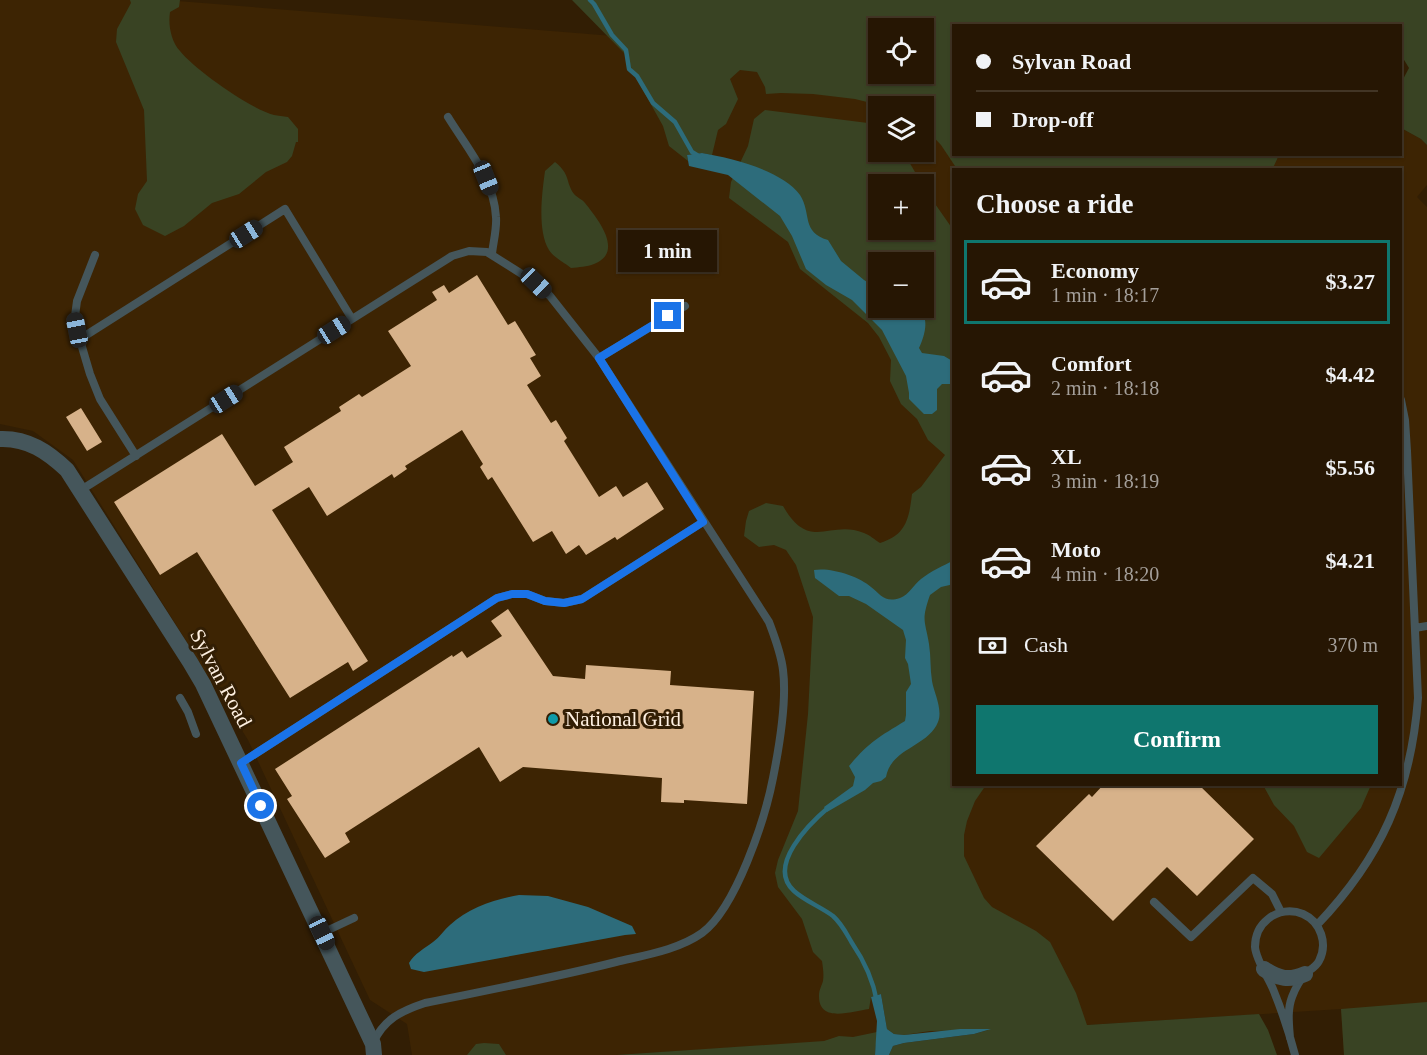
<!DOCTYPE html>
<meta charset="utf-8">
<style>
:root{--surface:#261603;--page:#322312;--text:#f1f3f6;--muted:#a49f9a;--line:#423525;--accent:#0f766e}
body{margin:0;font-family:"Times New Roman",serif;background:var(--page);color:var(--text);height:100vh;display:flex;flex-direction:column;font-size:22px;white-space:nowrap}
*{box-sizing:border-box;margin:0}
p{font-size:20px;color:var(--muted)}
.icon{flex:none;width:33px;height:33px;fill:none;stroke:currentColor;stroke-width:2;stroke-linecap:round;stroke-linejoin:round}
.map{position:relative;flex:1;overflow:hidden}
.details{position:absolute;left:952px;top:168px;width:450px;height:618px;display:flex;flex-direction:column;background:var(--surface);border-radius:0px;box-shadow:0 2px 4px #0004,0 0 0 2px var(--line)}
.details>*{flex:none}
.top-card{position:absolute;left:952px;top:24px;width:450px;height:132px;border-radius:0px;box-shadow:0 2px 4px #0004,0 0 0 2px var(--line);display:grid;align-content:center;height:132px;padding:0 24px;background:var(--surface)}
.controls{position:absolute;left:868px;top:18px;display:grid;gap:12px}
.controls a{display:grid;place-items:center;width:66px;height:66px;border-radius:0px;background:var(--surface);box-shadow:0 2px 4px #0004,0 0 0 2px var(--line);font-size:30px}
.end{position:absolute;width:27px;height:27px;margin:-14px;border:8px solid #1a73e8;background:#fff;box-shadow:0 0 0 3px #fff}
.from{border-radius:50%}
.bubble{position:absolute;height:42px;border-radius:0px;background:var(--surface);box-shadow:0 2px 4px #0004,0 0 0 2px var(--line);font-size:20px;font-weight:700;line-height:42px;text-align:center}
.car{position:absolute;width:18px;height:36px;margin:-18px -9px;border-radius:8px;box-shadow:0 0 4px 2px #0007;background:linear-gradient(#222 24%,#8ab4d8 0 40%,#222 0 76%,#8ab4d8 0 86%,#222 0)}
.top-card b{display:flex;align-items:center;gap:21px;height:57px;font-size:22px}
.top-card b+b{border-top:2px solid var(--line)}
.top-card i{width:15px;height:15px;background:var(--text)}
ul{padding:0;list-style:none}
li{display:flex;align-items:center;gap:18px;height:84px;margin:0 12px 9px;padding:0 12px;border:3px solid transparent;border-radius:0px}
li div{flex:1}
li b{display:block;font-size:22px}
li em{font-style:normal;font-weight:700}
li.active{border-color:var(--accent)}
li>.icon{width:54px;height:54px;stroke-width:1.5}
h2{padding:0 24px;font-size:27px;line-height:72px}
.pay{display:flex;align-items:center;gap:15px;height:66px;padding:0 24px;font-size:22px}
.pay p{margin-inline-start:auto}
.action{display:flex;gap:12px;margin-top:auto;padding:12px 24px}
.action a{flex:1;height:69px;border-radius:0px;background:var(--accent);color:#fff;font-size:24px;font-weight:700;line-height:69px;text-align:center}
.map>svg:first-child{display:block}
</style>
<div class="map">
<svg width="1427" height="1055" viewBox="0 0 1427 1055">
<rect width="100%" height="100%" fill="#321e04"/>
<path fill="#3d2403" fill-rule="evenodd" d="M0,0h165l510,41 -1,-41 280,26v128h322l2,2 1,-2h122v-26l20,11 6,6v40l-10,12 10,10v848h-83l-3,-46 -725,46h-204l-5,-31 -37,-24 -122,-260 -175,-280 -40,-29 -33,-7zM879,28h45v46h-45zM879,106h45v46h-45zM954,170h447v614h-447zM879,184h45v46h-45zM879,262h45v46h-45z"/>
<path fill="#394323" fill-rule="evenodd" d="M130,0h50l-1,7 -9,5c-2,13 1,29 10,39 15,19 71,58 94,64 4,1 9,1 14,2l10,12v13h-2l-4,14 -5,6 -21,10 -27,22 -27,9 -28,23 -19,10 -22,-11 -8,-16 3,-15 9,-13 -3,-71 -28,-68 1,-13 14,-26z
M572,0h855v145l-6,-6 -20,-11v-45l8,-15 -8,-13v-29l-21,-2 -5,2h-421v128l325,1 -7,15 -315,-1 -16,-24 -17,-18v-21h-41l-28,-7 -42,-5 -32,-1 -15,1 -1,-7 -8,-15 -17,-2 -10,9 8,20 -12,25 -8,6 -6,25 -10,-2 -15,2 1,6 -19,-15 -6,-20 -29,-52 -9,-20zM879,28h45v46h-45z
M765,110l103,13 11,8v21h21l8,8 14,24h-43v46h45v-42l30,43v553l32,1 -11,16 -8,20 -3,14v21l20,42 8,9 44,24 14,11 26,51 11,32 172,-11 9,16 9,25h-388l4,-9 11,-3 70,-9 14,-4 -58,1 -26,4 -10,-1 -7,-5 -6,-35 -10,3 -2,12c-17,2 -51,15 -50,-14 0,-5 3,-10 4,-14 1,-7 0,-13 -1,-20l-9,-9 -11,-33 -24,-32 -3,-14 3,-13 20,-49 10,-97 5,-97 -17,-52 -10,-15 -12,-5 -15,2 -15,-11 2,-15 3,-10 17,-8 17,3c27,47 46,13 81,27 6,2 11,7 16,10 26,-8 29,-24 32,-49l9,-7 24,-32 -17,-15 -11,-21 -16,-15 -11,-23 1,-21 -12,-23 -11,-14 -68,-54 -12,-27 -59,-44 2,-16 17,-36 6,-27zM879,262h45v46h-45z
M555,162c16,13 10,19 19,32 2,3 8,5 11,9 12,15 40,49 9,61 -7,3 -15,3 -23,4 -6,-5 -18,-11 -22,-18 -12,-20 -7,-57 -4,-79z
M1263,785h108l-10,23 -42,50 -12,-6 -13,-26 -20,-21z
M1427,1002v53h-83l-3,-46z
M877,1032l-2,23h-259l208,-14 15,-5 14,1z
M484,1043l15,1 7,11h-39l9,-11z"/>
<path fill="#2d6c7b" d="M702,153c29,5 80,17 98,42 12,19 1,37 28,45l13,21 23,19 15,9v19c10,0 24,-3 34,0 19,4 12,27 6,40l3,5 22,3 10,6v22h-12l-5,5v21l-5,4h-8l-15,-15v-6l-3,-17 -24,-46 -30,-30 -26,-15 -20,-16 -14,-33 -12,-20 -52,-41 -39,-9 -2,-11z
M954,560v24l-13,3 -11,8c-9,26 -5,25 -1,49 2,12 1,25 3,37 2,12 11,28 6,41 -10,25 -47,26 -52,55l-5,4 -8,2 -8,7 -38,22 -3,-5 29,-21 2,-9 -6,-11c20,-24 30,-29 56,-45l1,-6v-23l5,-8 -3,-20 -3,-6 1,-18 -3,-10 -37,-26 -17,-8h-10l-24,-18 -1,-8c16,-3 45,6 57,17 10,8 14,16 29,11 9,-3 14,-14 21,-19 10,-8 22,-13 33,-19z
M519,895l29,1 40,11 44,19 4,8 -11,1 -201,37 -13,-3 -2,-6c6,-10 15,-14 24,-21 7,-5 11,-12 17,-17 18,-17 45,-26 69,-30z
M881,994l6,35 7,5 10,1 56,-6h31l-17,5 -70,9 -11,3 -4,9h-14l2,-34 -6,-24z"/>
<g fill="none" stroke-linecap="round" stroke-linejoin="round">
<path stroke="#2d6c7b" stroke-width="4.5" d="M590,0l4,4 18,31 14,15 3,19 8,7 16,27 22,19 17,30 8,5
M829,807c-19,16 -63,59 -35,84 11,10 27,16 39,25 9,8 13,17 19,27 13,19 21,36 25,59"/>
</g>
<path fill="#d7b28a" d="M477,275l31,50 7,-4 21,34 -6,3 11,18 -14,9 24,38 5,-3 11,18 -3,3 35,56 17,-11 7,11 24,-15 17,27 -47,31 -2,-3 -29,18 -7,-10 -13,9 -14,-23 -19,11 -41,-65 -4,3 -8,-13 3,-3 -21,-34 -57,36 2,3 -13,9 -2,-4 -65,42 -18,-29 -37,23 96,151 -15,10 -5,-9 -58,36 -93,-146 -37,23 -46,-73 108,-68 33,52 38,-24 -9,-15 57,-36 -2,-4 20,-13 3,3 49,-31 -23,-35 49,-31 -5,-8 12,-7 5,8z
M81,408l21,34 -15,9 -21,-34z
M508,609l45,67 32,3 1,-14 85,6 -1,14 84,6 -7,113 -63,-4v3l-23,-1 1,-24 -139,-11 -23,15 -21,-35 -134,86 5,9 -25,16 -38,-59 5,-3 -17,-27 177,-114 1,2 9,-6 5,7 35,-22 -11,-15z
M1104,784h94l56,55 -57,57 -30,-29 -54,54 -77,-75 53,-52 3,3z"/>
<g fill="none" stroke-linecap="round" stroke-linejoin="round">
<path stroke="#45565b" stroke-width="8" d="M448,117c19,31 46,62 48,100 1,12 -3,26 -4,37
M95,255l-18,46 -2,15 2,14 13,44 10,25 36,57
M80,339l205,-130 67,110
M599,358l86,-52
M81,490l371,-234 17,-5 18,1 49,31 14,13 49,62 170,264c6,16 12,31 14,48 4,31 -4,78 -10,108 -8,41 -37,130 -71,155 -24,17 -57,22 -86,29 -63,16 -127,28 -191,41 -24,8 -41,16 -52,40
M1415,628l12,-2
M180,698l8,14 8,22
M241,763l256,-165 15,-4h15l18,7 19,2 18,-4 121,-77
M1154,902l37,35 62,-59 19,16 9,18
M1317,925c64,-67 94,-134 101,-227l-11,-247 -2,-31 -4,-20
M322,933l32,-15
M1290,1038c-1,-13 -3,-28 2,-41 3,-8 8,-17 14,-24 5,-4 10,-6 13,-12 9,-17 2,-39 -16,-47 -12,-5 -25,-3 -35,5 -9,7 -13,17 -13,28 1,13 13,30 18,42 9,22 16,43 22,66"/>
<path stroke="#45565b" stroke-width="16" d="M0,439c28,-1 48,13 67,31l123,192 13,22 170,360 1,11
M1264,969c15,10 25,12 41,5"/>
</g>
<g fill="none" stroke-linecap="round" stroke-linejoin="round">
<path stroke="#1a73e8" stroke-width="8" d="M261,806l-20,-43 256,-165 15,-4h15l18,7 19,2 18,-4 121,-77 -104,-164 69,-42"/>
</g>
<circle fill="#0f9aa8" stroke="#321e04" stroke-width="2" cx="553" cy="719" r="6"/>
<g text-anchor="middle" stroke-width="6" stroke-linejoin="round" paint-order="stroke">
<g font-size="21" fill="#fef0e1" stroke="#321e04">
<text transform="translate(221 678) rotate(62)" y="7">Sylvan Road</text>
</g>
<g font-size="21" fill="#fef0e1" stroke="#321e04" text-anchor="start">
<text x="565" y="726">National Grid</text>
</g>
</g>
</svg>
<div class="controls">
<a><svg class="icon" aria-label="locate" viewBox="0 0 24 24"><circle cx="12" cy="12" r="6"/><path d="M12 2v4M12 18v4M2 12h4M18 12h4"/></svg></a>
<a><svg class="icon" aria-label="layers" viewBox="0 0 24 24"><path d="M12 4l9 5-9 5-9-5zM3 14l9 5 9-5"/></svg></a>
<a>+</a>
<a>−</a>
</div>
<i class="end from" style="left:261px;top:806px"></i>
<i class="end" style="left:668px;top:316px"></i>
<div class="bubble" style="left:618px;top:230px;width:99px">1 min</div>
<i class="car" style="left:486px;top:178px;rotate:158deg"></i>
<i class="car" style="left:246px;top:234px;rotate:58deg"></i>
<i class="car" style="left:536px;top:283px;rotate:134deg"></i>
<i class="car" style="left:77px;top:330px;rotate:349deg"></i>
<i class="car" style="left:334px;top:330px;rotate:58deg"></i>
<i class="car" style="left:226px;top:399px;rotate:58deg"></i>
<i class="car" style="left:322px;top:933px;rotate:155deg"></i>
<div class="top-card">
<b><i class="from"></i>Sylvan Road</b>
<b><i></i>Drop-off</b>
</div>
<section class="details">
<h2>Choose a ride</h2>
<ul>
<li class="active"><svg class="icon" aria-label="car" viewBox="0 0 24 24"><path d="M5 17H2v-5l4-1 3-4h7l3 4 3 1v5h-3M9 17h6M6 11h13"/><circle cx="7" cy="17" r="2"/><circle cx="17" cy="17" r="2"/></svg><div><b>Economy</b><p>1 min · 18:17</p></div><em>$3.27</em></li>
<li><svg class="icon" aria-label="car" viewBox="0 0 24 24"><path d="M5 17H2v-5l4-1 3-4h7l3 4 3 1v5h-3M9 17h6M6 11h13"/><circle cx="7" cy="17" r="2"/><circle cx="17" cy="17" r="2"/></svg><div><b>Comfort</b><p>2 min · 18:18</p></div><em>$4.42</em></li>
<li><svg class="icon" aria-label="car" viewBox="0 0 24 24"><path d="M5 17H2v-5l4-1 3-4h7l3 4 3 1v5h-3M9 17h6M6 11h13"/><circle cx="7" cy="17" r="2"/><circle cx="17" cy="17" r="2"/></svg><div><b>XL</b><p>3 min · 18:19</p></div><em>$5.56</em></li>
<li><svg class="icon" aria-label="car" viewBox="0 0 24 24"><path d="M5 17H2v-5l4-1 3-4h7l3 4 3 1v5h-3M9 17h6M6 11h13"/><circle cx="7" cy="17" r="2"/><circle cx="17" cy="17" r="2"/></svg><div><b>Moto</b><p>4 min · 18:20</p></div><em>$4.21</em></li>
</ul>
<div class="pay"><svg class="icon" aria-label="cash" viewBox="0 0 24 24"><path d="M3 7h18v10H3z"/><circle cx="12" cy="12" r="2"/></svg>Cash<p>370 m</p></div>
<div class="action"><a>Confirm</a></div>
</section>
</div>
